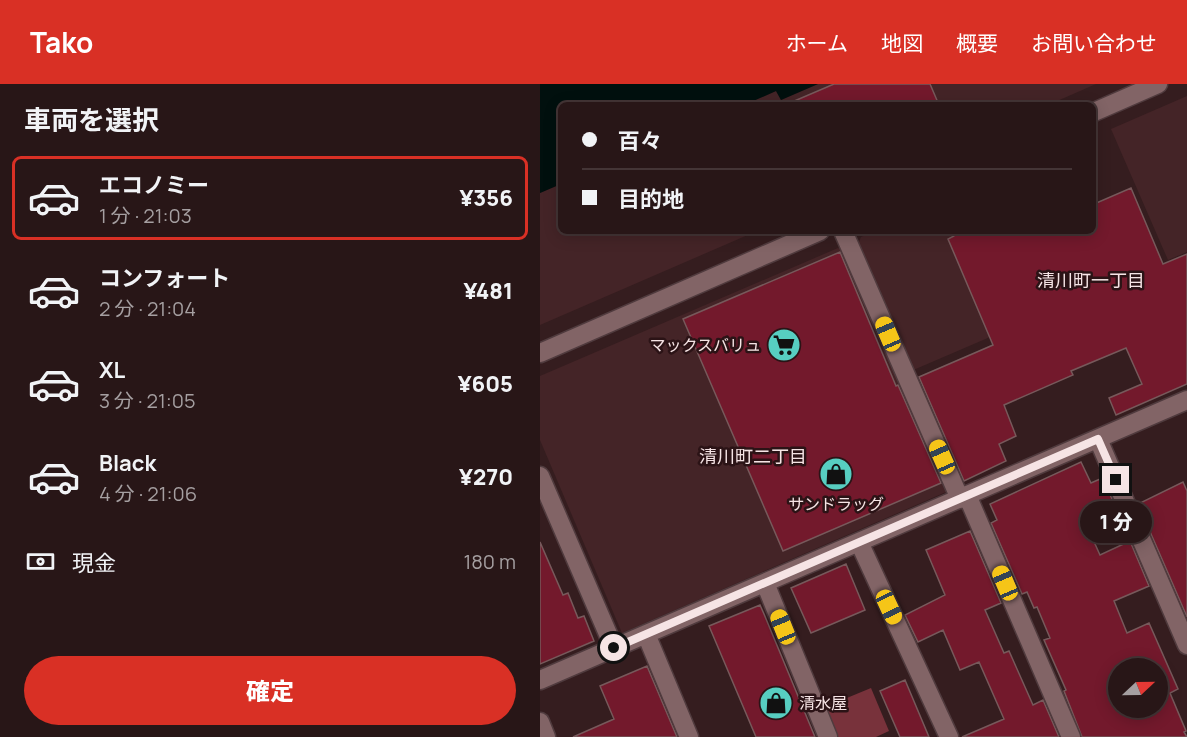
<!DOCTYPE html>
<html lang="ja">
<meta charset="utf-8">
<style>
:root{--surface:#281617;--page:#342324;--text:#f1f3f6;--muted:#a59fa1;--line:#443536;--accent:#d93025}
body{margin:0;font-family:Manrope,"Noto Sans JP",sans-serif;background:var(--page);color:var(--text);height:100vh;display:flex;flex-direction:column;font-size:22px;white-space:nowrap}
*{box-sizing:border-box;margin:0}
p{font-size:20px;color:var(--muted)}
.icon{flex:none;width:33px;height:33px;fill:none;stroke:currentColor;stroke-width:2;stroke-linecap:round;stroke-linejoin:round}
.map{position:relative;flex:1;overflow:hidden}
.sheet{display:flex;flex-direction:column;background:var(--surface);width:540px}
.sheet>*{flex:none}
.top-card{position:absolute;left:18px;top:18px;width:538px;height:132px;border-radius:9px;box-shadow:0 3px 15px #0003,0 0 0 2px var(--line);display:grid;align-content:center;height:132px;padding:0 24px;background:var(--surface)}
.needle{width:39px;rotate:68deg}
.tools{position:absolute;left:568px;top:574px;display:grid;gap:12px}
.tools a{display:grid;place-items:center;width:60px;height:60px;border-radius:50%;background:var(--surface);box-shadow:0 3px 15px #0003,0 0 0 2px var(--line);font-size:30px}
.end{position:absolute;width:27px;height:27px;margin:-14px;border:8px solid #f6e4e5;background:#111;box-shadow:0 0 0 3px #111}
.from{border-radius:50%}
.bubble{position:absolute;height:42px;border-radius:21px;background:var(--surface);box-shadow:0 3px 15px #0003,0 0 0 2px var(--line);font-size:20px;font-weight:800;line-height:42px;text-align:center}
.car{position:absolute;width:18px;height:36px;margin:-18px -9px;border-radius:8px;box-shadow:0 0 4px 2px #0007;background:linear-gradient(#f5c518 24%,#345 0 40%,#f5c518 0 76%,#345 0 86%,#f5c518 0)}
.top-card b{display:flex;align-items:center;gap:21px;height:57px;font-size:22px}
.top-card b+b{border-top:2px solid var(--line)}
.top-card i{width:15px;height:15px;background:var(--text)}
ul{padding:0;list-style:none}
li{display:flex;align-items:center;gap:18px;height:84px;margin:0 12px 9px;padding:0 12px;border:3px solid transparent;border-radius:9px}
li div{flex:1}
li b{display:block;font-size:22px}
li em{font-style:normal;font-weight:800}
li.active{border-color:var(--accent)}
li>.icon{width:54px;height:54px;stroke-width:1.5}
h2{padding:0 24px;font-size:27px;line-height:72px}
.pay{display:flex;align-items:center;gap:15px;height:66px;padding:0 24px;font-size:22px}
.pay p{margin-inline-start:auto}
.cta{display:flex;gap:12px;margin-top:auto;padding:12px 24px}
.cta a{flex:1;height:69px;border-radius:36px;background:var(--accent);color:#fff;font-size:24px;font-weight:800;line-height:69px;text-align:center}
header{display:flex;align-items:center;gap:36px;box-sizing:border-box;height:84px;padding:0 30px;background:var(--accent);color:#fff}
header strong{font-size:28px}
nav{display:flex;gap:33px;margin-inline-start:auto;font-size:21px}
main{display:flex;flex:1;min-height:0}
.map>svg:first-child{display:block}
</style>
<header>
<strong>Tako</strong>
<nav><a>ホーム</a><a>地図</a><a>概要</a><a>お問い合わせ</a></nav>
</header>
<main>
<section class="sheet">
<h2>車両を選択</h2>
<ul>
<li class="active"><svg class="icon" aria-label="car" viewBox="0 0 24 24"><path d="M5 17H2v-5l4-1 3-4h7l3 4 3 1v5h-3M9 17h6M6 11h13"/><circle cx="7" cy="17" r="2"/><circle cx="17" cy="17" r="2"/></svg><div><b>エコノミー</b><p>1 分 · 21:03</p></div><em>¥356</em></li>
<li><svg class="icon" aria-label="car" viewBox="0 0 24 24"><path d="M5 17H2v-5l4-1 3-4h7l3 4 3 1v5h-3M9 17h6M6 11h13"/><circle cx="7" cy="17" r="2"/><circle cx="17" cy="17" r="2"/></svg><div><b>コンフォート</b><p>2 分 · 21:04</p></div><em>¥481</em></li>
<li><svg class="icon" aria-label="car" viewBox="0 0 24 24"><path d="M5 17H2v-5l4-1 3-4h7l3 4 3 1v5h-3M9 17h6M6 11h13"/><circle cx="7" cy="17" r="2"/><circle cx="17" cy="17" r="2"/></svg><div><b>XL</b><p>3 分 · 21:05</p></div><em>¥605</em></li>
<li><svg class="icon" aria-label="car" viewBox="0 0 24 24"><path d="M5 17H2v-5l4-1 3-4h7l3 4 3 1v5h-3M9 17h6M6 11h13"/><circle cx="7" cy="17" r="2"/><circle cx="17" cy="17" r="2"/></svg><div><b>Black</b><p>4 分 · 21:06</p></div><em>¥270</em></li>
</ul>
<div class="pay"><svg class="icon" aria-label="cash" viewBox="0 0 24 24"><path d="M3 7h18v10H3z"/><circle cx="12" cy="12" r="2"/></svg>現金<p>180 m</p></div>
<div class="cta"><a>確定</a></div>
</section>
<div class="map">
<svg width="647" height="653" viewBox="0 0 647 653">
<rect width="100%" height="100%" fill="#351d1f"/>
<path fill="#442427" d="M278,0h278l-48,21h-304l32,-14 5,9z
M647,12v156l-19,8 -57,-131z
M21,100v47h196l-217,94v-132z
M334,147h213l24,54 -200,86 -54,-125 4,-9z
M298,164l6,2 103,239 -1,3 -324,141 -82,-193v-64z"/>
<path fill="#78323b" d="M331,604l18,43 -13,6h-38l-13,-30z"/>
<path fill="#01100e" d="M0,0h278l-37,16 -5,-9 -32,14h-183v79l-21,9z"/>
<path fill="#73192c" stroke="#77595b" stroke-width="1.5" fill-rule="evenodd" d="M294,0h96l9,21h-154z
M591,104l32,76 24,-10v130l-71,31 -7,-17 33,-14 -16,-36 -55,23 2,4 -69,30 12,31 -17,8 7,17 -42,20 -45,-104 74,-32 -45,-106 6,-3 2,-5h138v-27z
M300,168l56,134 2,-1 43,98 -158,68 -100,-232z
M541,378l10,21 9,-4 6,15 3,-2 8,19 -31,13 14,31 30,-14 19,45 -35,15 13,32 22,-10 29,66 -8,4 16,38 -2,1 3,5h-105l-18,-46 2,-1 -22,-50 6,-2 -13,-31 -3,1 -7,-16 -5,2 -31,-71 6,-3 -7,-16zM579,585h39v39h-39z
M643,398l4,9v126l-49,-113z
M430,447l31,72 -16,7 19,43 5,-2 24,54 10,-5 16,37h-97l42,-18 -25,-57 -19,8 -17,-40 -25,12 -13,-27 40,-20 -19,-45z
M0,458l23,53 5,-2 10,25 6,-2 10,25 -54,23z
M306,480l19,46 -54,23 -20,-45z
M220,521l4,9 51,123h-59l-47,-111z
M107,582l30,71h-104l41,-18 -14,-33z
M365,596l24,57h-29l-20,-46z"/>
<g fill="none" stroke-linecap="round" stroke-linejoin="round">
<defs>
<path id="minor" d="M554,28l64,-28
M303,147l117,268
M0,269l280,-122
M558,355l89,206
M0,392l74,172
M427,411l104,242
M319,458l90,195
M225,499l63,154
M106,550l43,103
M0,596l647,-280
M0,638l6,15"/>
</defs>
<use href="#minor" stroke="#503b3e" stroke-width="21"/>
<use href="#minor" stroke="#826466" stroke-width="18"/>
</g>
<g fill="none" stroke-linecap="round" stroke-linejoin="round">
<path stroke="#f6e4e5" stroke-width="8" d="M74,564l484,-209 18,41"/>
</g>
<defs>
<symbol id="supermarket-disc" viewBox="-11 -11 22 22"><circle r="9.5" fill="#57cec1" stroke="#2b1316"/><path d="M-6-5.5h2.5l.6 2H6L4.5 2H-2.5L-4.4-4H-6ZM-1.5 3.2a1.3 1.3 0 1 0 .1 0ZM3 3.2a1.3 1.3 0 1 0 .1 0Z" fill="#111"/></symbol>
<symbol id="shop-disc" viewBox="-11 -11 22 22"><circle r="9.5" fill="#57cec1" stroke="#2b1316"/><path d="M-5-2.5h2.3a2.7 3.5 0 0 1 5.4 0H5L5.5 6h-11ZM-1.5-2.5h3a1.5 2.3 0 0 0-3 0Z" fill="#111"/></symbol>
</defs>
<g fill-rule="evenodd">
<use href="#supermarket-disc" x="225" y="242" width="38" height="38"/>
<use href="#shop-disc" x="277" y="371" width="38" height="38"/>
<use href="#shop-disc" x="217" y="600" width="38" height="38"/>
</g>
<g text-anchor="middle" stroke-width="5" stroke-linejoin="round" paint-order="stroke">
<g font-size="16" fill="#f6e4e5" stroke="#2b1316" text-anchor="end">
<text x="221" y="267">マックスバリュ</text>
<text x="296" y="426" text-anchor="middle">サンドラッグ</text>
<text x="259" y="625" text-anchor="start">清水屋</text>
</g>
<g font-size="18" fill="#f6e4e5" stroke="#2b1316">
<text x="551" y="203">清川町一丁目</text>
<text x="213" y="379">清川町二丁目</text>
</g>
</g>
</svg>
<div class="tools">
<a><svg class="needle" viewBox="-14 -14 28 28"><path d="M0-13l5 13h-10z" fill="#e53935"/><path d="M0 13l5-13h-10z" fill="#a59fa1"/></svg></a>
</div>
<i class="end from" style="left:74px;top:564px"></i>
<i class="end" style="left:576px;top:396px"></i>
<div class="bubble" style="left:540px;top:417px;width:72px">1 分</div>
<i class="car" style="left:348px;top:250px;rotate:337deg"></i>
<i class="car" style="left:402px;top:373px;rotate:336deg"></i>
<i class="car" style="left:465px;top:499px;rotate:337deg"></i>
<i class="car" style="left:349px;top:523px;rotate:155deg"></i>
<i class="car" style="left:243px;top:543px;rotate:338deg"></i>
<div class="top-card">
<b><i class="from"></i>百々</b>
<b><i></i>目的地</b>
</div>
</div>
</main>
